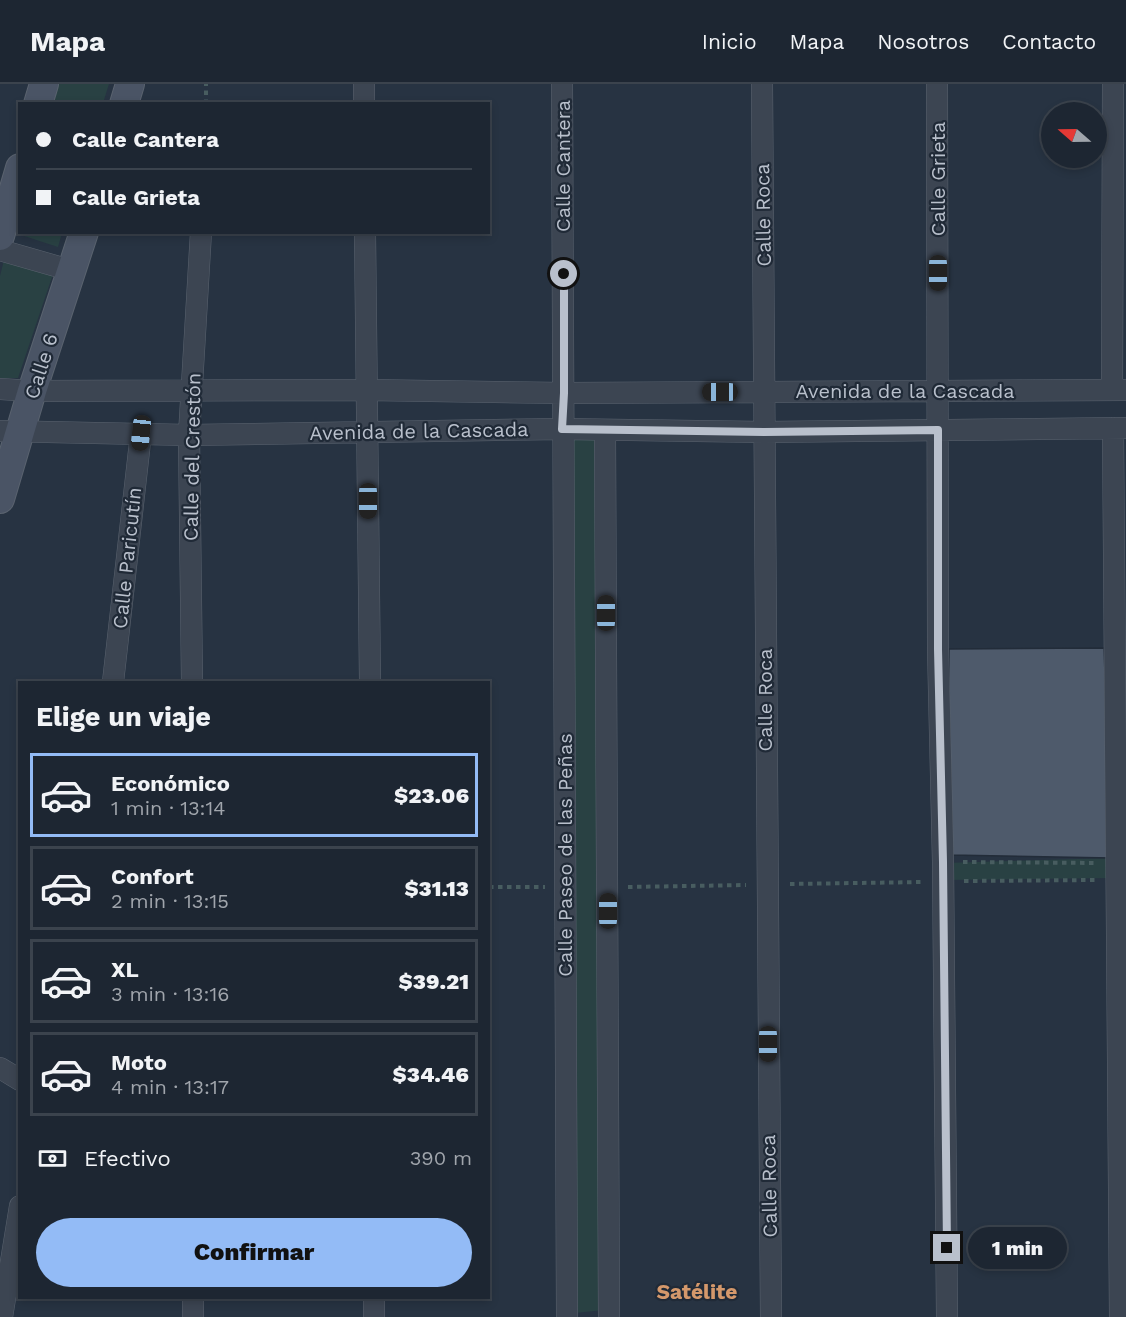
<!DOCTYPE html>
<html lang="es">
<meta charset="utf-8">
<style>
:root{--surface:#1d2632;--page:#252e3a;--text:#f1f3f6;--muted:#a0a5ac;--line:#3b434d;--accent:#93bbf6}
body{margin:0;font-family:"Work Sans",sans-serif;background:var(--page);color:var(--text);height:100vh;display:flex;flex-direction:column;font-size:22px;white-space:nowrap}
*{box-sizing:border-box;margin:0}
p{font-size:20px;color:var(--muted)}
.icon{flex:none;width:33px;height:33px;fill:none;stroke:currentColor;stroke-width:2;stroke-linecap:round;stroke-linejoin:round}
.map{position:relative;flex:1;overflow:hidden}
.side{position:absolute;left:18px;top:597px;width:472px;height:618px;display:flex;flex-direction:column;background:var(--surface);border-radius:0px;box-shadow:0 3px 9px #0003,0 0 0 2px var(--line)}
.side>*{flex:none}
.banner{position:absolute;left:18px;top:18px;width:472px;height:132px;border-radius:0px;box-shadow:0 3px 9px #0003,0 0 0 2px var(--line);display:grid;align-content:center;height:132px;padding:0 18px;background:var(--surface)}
.needle{width:39px;rotate:290deg}
.buttons{position:absolute;left:1041px;top:18px;display:grid;gap:12px}
.buttons a{display:grid;place-items:center;width:66px;height:66px;border-radius:50%;background:var(--surface);box-shadow:0 3px 9px #0003,0 0 0 2px var(--line);font-size:30px}
.end{position:absolute;width:27px;height:27px;margin:-14px;border:8px solid #b9c0cc;background:#111;box-shadow:0 0 0 3px #111}
.from{border-radius:50%}
.bubble{position:absolute;height:42px;border-radius:21px;background:var(--surface);box-shadow:0 3px 9px #0003,0 0 0 2px var(--line);font-size:20px;font-weight:800;line-height:42px;text-align:center}
.car{position:absolute;width:18px;height:36px;margin:-18px -9px;border-radius:8px;box-shadow:0 0 4px 2px #0007;background:linear-gradient(#222 24%,#8ab4d8 0 40%,#222 0 76%,#8ab4d8 0 86%,#222 0)}
.banner b{display:flex;align-items:center;gap:21px;height:57px;font-size:22px}
.banner b+b{border-top:2px solid var(--line)}
.banner i{width:15px;height:15px;background:var(--text)}
ul{padding:0;list-style:none}
li{display:flex;align-items:center;gap:18px;height:84px;margin:0 12px 9px;padding:0 6px;border:3px solid var(--line);border-radius:0px}
li div{flex:1}
li b{display:block;font-size:22px}
li em{font-style:normal;font-weight:800}
li.active{border-color:var(--accent)}
li>.icon{width:54px;height:54px;stroke-width:1.5}
h2{padding:0 18px;font-size:27px;line-height:72px}
.pay{display:flex;align-items:center;gap:15px;height:66px;padding:0 18px;font-size:22px}
.pay p{margin-inline-start:auto}
.cta{display:flex;gap:12px;margin-top:auto;padding:12px 18px}
.cta a{flex:1;height:69px;border-radius:36px;background:var(--accent);color:#111;font-size:24px;font-weight:800;line-height:69px;text-align:center}
header{display:flex;align-items:center;gap:36px;box-sizing:border-box;height:84px;padding:0 30px;background:var(--surface);border-bottom:2px solid var(--line)}
header strong{font-size:28px}
nav{display:flex;gap:33px;margin-inline-start:auto;font-size:21px}
.map>svg:first-child{display:block}
</style>
<header>
<strong>Mapa</strong>
<nav><a>Inicio</a><a>Mapa</a><a>Nosotros</a><a>Contacto</a></nav>
</header>
<div class="map">
<svg width="1126" height="1233" viewBox="0 0 1126 1233">
<rect width="100%" height="100%" fill="#273342"/>
<path fill="#294143" d="M58,0h51l-6,19 -51,1z
M19,125l1,23 42,1 -4,14 -46,-15z
M4,176l49,14 -35,104h-18v-102z
M596,347l8,879 -29,3 -7,-881z
M1112,774l1,20 -167,2 -1,-17z"/>
<path fill="#4e5a6b" stroke="#222c39" stroke-width="1.5" d="M1104,564l8,210 -162,-3 -1,-206z"/>
<g fill="none" stroke-linecap="round" stroke-linejoin="round">
<defs>
<path id="street" d="M364,0v20
M562,0l5,1233
M762,0l9,1233
M937,0l1,565 5,213 4,455
M365,148l5,450
M0,166l73,21
M0,305l32,2 335,-1 198,3 561,-3
M1112,306l1,-306
M1113,344l7,889
M605,346l4,887
M0,347l189,4 373,-6 202,3 362,-4
M113,598l28,-249
M192,598l-3,-247 12,-203
M0,984l20,12
M374,1214v19
M2,1233l18,-111
M193,1233v-19"/>
<path id="secondary" d="M38,20l6,-20
M124,20l6,-20
M0,152l20,-68
M0,415l32,-108 52,-159"/>
</defs>
<use href="#street" stroke="#5a636f" stroke-width="22"/>
<use href="#secondary" stroke="#5a636f" stroke-width="30"/>
<path stroke="#485d60" stroke-width="4" stroke-dasharray="4.5 4.5" stroke-linecap="butt" d="M206,20v-20
M963,778l134,1
M964,797l133,-1
M790,800l133,-2
M489,803h56
M628,803l118,-2"/>
<use href="#street" stroke="#3c4552" stroke-width="21"/>
<use href="#secondary" stroke="#4a5465" stroke-width="28"/>
</g>
<g fill="none" stroke-linecap="round" stroke-linejoin="round">
<path stroke="#b9c0cc" stroke-width="8" d="M564,190v119l-2,36 202,3 174,-2v219l5,213 4,386"/>
</g>
<g text-anchor="middle" stroke-width="4.5" stroke-linejoin="round" paint-order="stroke">
<g font-size="20" fill="#b9c0cc" stroke="#202a37">
<text transform="translate(563 82) rotate(-90)" y="7">Calle Cantera</text>
<text transform="translate(938 95) rotate(-90)" y="7">Calle Grieta</text>
<text transform="translate(763 131) rotate(-91)" y="7">Calle Roca</text>
<text transform="translate(41 282) rotate(-72)" y="7">Calle 6</text>
<text x="905" y="314">Avenida de la Cascada</text>
<text transform="translate(419 347) rotate(-1)" y="7">Avenida de la Cascada</text>
<text transform="translate(192 373) rotate(-89)" y="7">Calle del Crestón</text>
<text transform="translate(127 474) rotate(-84)" y="7">Calle Paricutín</text>
<text transform="translate(765 616) rotate(-90)" y="7">Calle Roca</text>
<text transform="translate(565 771) rotate(-90)" y="7">Calle Paseo de las Peñas</text>
<text transform="translate(769 1102) rotate(-91)" y="7">Calle Roca</text>
</g>
<g font-size="21" font-weight="bold" fill="#d4986b" stroke="#202a37">
<text x="697" y="1215">Satélite</text>
</g>
</g>
</svg>
<div class="buttons">
<a><svg class="needle" viewBox="-14 -14 28 28"><path d="M0-13l5 13h-10z" fill="#e53935"/><path d="M0 13l5-13h-10z" fill="#a0a5ac"/></svg></a>
</div>
<i class="end from" style="left:564px;top:190px"></i>
<i class="end" style="left:947px;top:1164px"></i>
<div class="bubble" style="left:968px;top:1143px;width:99px">1 min</div>
<i class="car" style="left:938px;top:189px;rotate:180deg"></i>
<i class="car" style="left:720px;top:308px;rotate:270deg"></i>
<i class="car" style="left:141px;top:349px;rotate:186deg"></i>
<i class="car" style="left:368px;top:417px;rotate:180deg"></i>
<i class="car" style="left:606px;top:529px;rotate:0deg"></i>
<i class="car" style="left:608px;top:827px;rotate:0deg"></i>
<i class="car" style="left:768px;top:960px;rotate:180deg"></i>
<div class="banner">
<b><i class="from"></i>Calle Cantera</b>
<b><i></i>Calle Grieta</b>
</div>
<section class="side">
<h2>Elige un viaje</h2>
<ul>
<li class="active"><svg class="icon" aria-label="car" viewBox="0 0 24 24"><path d="M5 17H2v-5l4-1 3-4h7l3 4 3 1v5h-3M9 17h6M6 11h13"/><circle cx="7" cy="17" r="2"/><circle cx="17" cy="17" r="2"/></svg><div><b>Económico</b><p>1 min · 13:14</p></div><em>$23.06</em></li>
<li><svg class="icon" aria-label="car" viewBox="0 0 24 24"><path d="M5 17H2v-5l4-1 3-4h7l3 4 3 1v5h-3M9 17h6M6 11h13"/><circle cx="7" cy="17" r="2"/><circle cx="17" cy="17" r="2"/></svg><div><b>Confort</b><p>2 min · 13:15</p></div><em>$31.13</em></li>
<li><svg class="icon" aria-label="car" viewBox="0 0 24 24"><path d="M5 17H2v-5l4-1 3-4h7l3 4 3 1v5h-3M9 17h6M6 11h13"/><circle cx="7" cy="17" r="2"/><circle cx="17" cy="17" r="2"/></svg><div><b>XL</b><p>3 min · 13:16</p></div><em>$39.21</em></li>
<li><svg class="icon" aria-label="car" viewBox="0 0 24 24"><path d="M5 17H2v-5l4-1 3-4h7l3 4 3 1v5h-3M9 17h6M6 11h13"/><circle cx="7" cy="17" r="2"/><circle cx="17" cy="17" r="2"/></svg><div><b>Moto</b><p>4 min · 13:17</p></div><em>$34.46</em></li>
</ul>
<div class="pay"><svg class="icon" aria-label="cash" viewBox="0 0 24 24"><path d="M3 7h18v10H3z"/><circle cx="12" cy="12" r="2"/></svg>Efectivo<p>390 m</p></div>
<div class="cta"><a>Confirmar</a></div>
</section>
</div>
